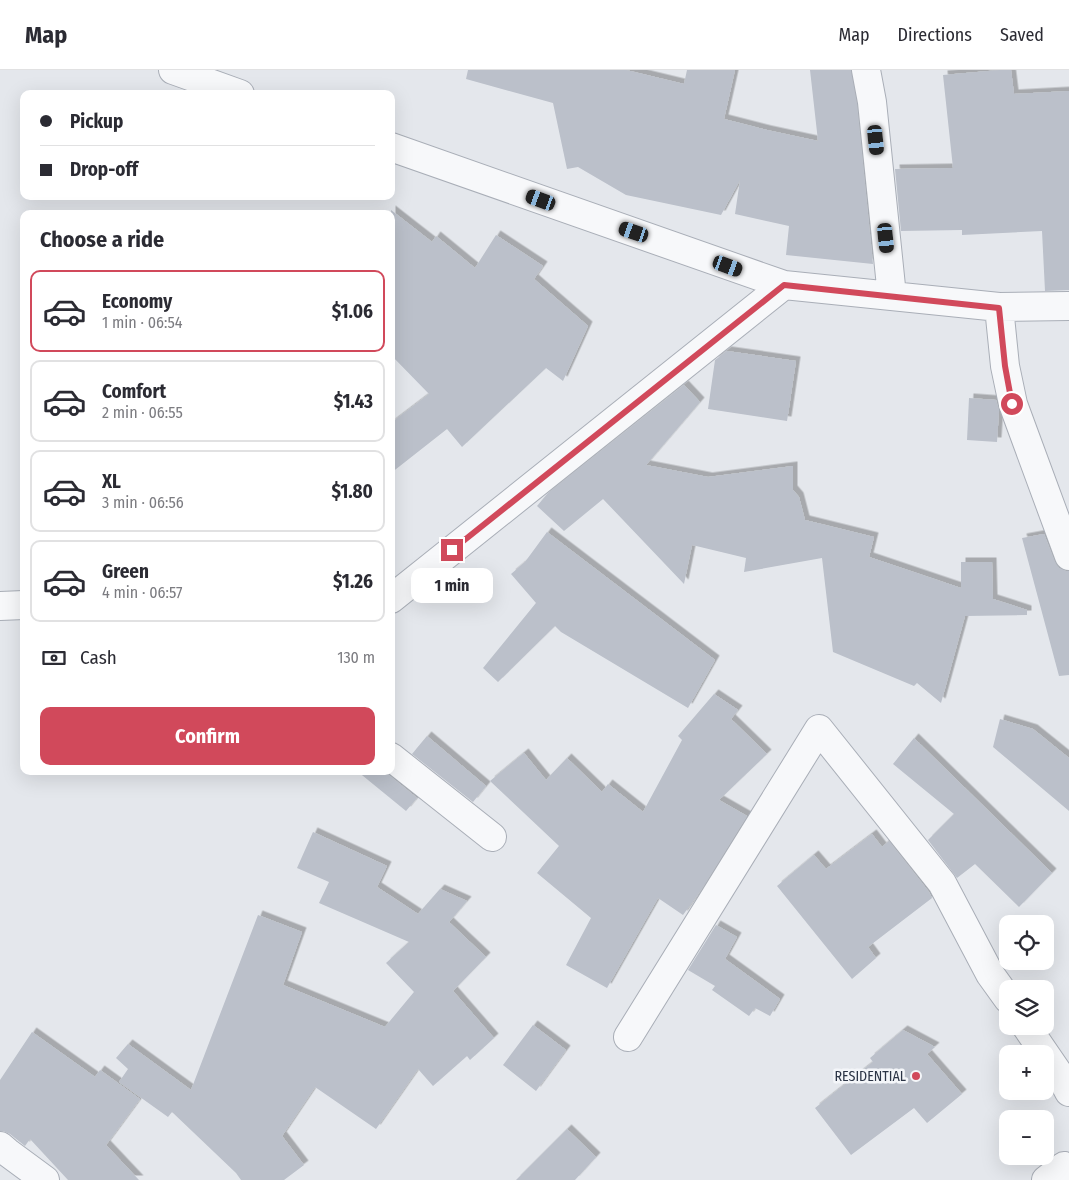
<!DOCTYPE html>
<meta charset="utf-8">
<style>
:root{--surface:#fff;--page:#f7f7f7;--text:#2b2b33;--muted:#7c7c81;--line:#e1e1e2;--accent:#d1495b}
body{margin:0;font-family:"Fira Sans Condensed",sans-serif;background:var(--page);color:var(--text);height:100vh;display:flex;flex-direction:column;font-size:19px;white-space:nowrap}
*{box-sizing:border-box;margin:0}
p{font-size:16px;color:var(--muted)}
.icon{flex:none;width:28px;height:28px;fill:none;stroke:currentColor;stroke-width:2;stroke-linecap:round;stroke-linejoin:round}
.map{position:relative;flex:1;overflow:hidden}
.sheet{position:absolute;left:20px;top:140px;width:375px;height:565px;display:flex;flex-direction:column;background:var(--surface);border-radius:10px;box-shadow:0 5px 20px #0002}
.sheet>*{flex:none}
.banner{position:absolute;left:20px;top:20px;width:375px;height:110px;border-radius:10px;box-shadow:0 5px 20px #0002;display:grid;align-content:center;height:110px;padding:0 20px;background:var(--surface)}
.controls{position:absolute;left:999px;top:845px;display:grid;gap:10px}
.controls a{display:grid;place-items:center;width:55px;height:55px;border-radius:10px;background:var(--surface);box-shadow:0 5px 20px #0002;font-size:25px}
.end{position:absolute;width:22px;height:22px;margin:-11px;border:6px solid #d1495b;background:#fff;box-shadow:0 0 0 2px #fff}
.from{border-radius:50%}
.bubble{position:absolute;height:35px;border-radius:10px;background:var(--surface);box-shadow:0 5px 20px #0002;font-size:16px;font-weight:700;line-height:35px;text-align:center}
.car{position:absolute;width:15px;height:30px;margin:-15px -8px;border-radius:6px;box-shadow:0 0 4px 1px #0007;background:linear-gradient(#222 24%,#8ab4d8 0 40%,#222 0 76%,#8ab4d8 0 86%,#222 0)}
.banner b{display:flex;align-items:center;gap:18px;height:48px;font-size:19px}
.banner b+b{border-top:1px solid var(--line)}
.banner i{width:12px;height:12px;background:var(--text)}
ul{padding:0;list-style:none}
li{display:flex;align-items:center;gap:15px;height:82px;margin:0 10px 8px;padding:0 10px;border:2px solid var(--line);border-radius:10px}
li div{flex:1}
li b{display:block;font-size:19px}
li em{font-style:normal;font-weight:700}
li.on{border-color:var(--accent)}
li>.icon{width:45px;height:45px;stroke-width:1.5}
h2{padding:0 20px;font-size:22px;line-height:60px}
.pay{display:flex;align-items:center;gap:12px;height:55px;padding:0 20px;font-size:19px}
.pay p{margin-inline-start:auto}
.primary-button{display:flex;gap:10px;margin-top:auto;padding:10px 20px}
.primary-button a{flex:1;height:58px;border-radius:10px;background:var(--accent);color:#fff;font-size:20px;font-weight:700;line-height:58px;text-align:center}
header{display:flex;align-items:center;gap:30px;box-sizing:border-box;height:70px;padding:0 25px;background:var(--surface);border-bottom:1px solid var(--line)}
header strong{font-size:24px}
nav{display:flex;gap:28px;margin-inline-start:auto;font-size:18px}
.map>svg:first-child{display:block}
</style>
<header>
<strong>Map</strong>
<nav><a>Map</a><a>Directions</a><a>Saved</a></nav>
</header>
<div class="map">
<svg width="1069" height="1110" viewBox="0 0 1069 1110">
<defs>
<filter id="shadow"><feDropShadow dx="4.5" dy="-4.5" stdDeviation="0" flood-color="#0004"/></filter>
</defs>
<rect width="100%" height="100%" fill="#e4e7ec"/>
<path fill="#bbc0ca" filter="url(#shadow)" d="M468,0h158l58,14 3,-14h48l-11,49 43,11 51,11 -8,-71h41l6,34 16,160 -87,-9 3,-29 -54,-12 5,-34 -19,35 -95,-20 -48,-28 -11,2 -14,-66 -87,-24z
M1000,0h11l3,24 55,-3v199l-24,1 -3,-60 -80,4v-5l-61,1 -6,-62 58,-1 -10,-93z
M391,140l41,32 4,-6 39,32 21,-33 47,31 -9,13 54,47 -25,55 -17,-13 -84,79 -15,-18 -56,44v-50l38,-29 -38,-39z
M727,281l69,10 -9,60 -79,-12 7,-49z
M684,315l16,17 -54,63 62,12 85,-11v24l6,7 6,23 69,17 -5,20 92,31v-26h31l1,37 34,11v5l-62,1 -24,87 -24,-20 -3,3 -81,-34 -11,-94 -78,14 2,-14 -54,-13 -8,39 -81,-85 -39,32 -27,-25 11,-13z
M969,328l27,2 3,10 -2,32 -30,-2z
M547,462l168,128 -27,48 -127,-76 -6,-6 -57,56 -15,-14 53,-65 -25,-29 14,-12z
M1044,464l11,28 4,6 7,3h3v104l-10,1 -37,-138z
M714,624l24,16 -7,9 36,35 -48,46 28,16 -44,71 -20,28 -25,-17 -51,90 -41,-23 25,-47 -54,-45 22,-27 -69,-65 34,-28 22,27 21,-22 35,34 6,-8 35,28 39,-72 -4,-4z
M1000,649l33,10 36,29v53l-76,-64z
M427,666l59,50 -13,16 -61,-48z
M914,668l138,135 -33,34 -44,-43 -18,14 -29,-38 26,-26 -61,-50z
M357,701h27l33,27 -11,13z
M313,762l74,34 -10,21 41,27 22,-25 27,12 -18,21 37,35 -33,34 41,47 -24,22 -3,-4 -34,30 -15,-17 -42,60 -61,-42 -33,49 22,29 -20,15h-43l-5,-7 -64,-61 -4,5 -49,-35 9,-13 -12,-11 12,-14 63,46 67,-175 44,17 -19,53 102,42 29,-35 -28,-29 23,-21 -90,-39 10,-21 -32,-14z
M872,764l10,13 7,-6 40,51 3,6 -64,49 8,11 -24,21 -75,-93 37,-31 12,14z
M716,855l21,12 -12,22 55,40 -10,17 -15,-8 -6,8 -37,-26 3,-4 -27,-16z
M533,955l33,25 -30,41 -33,-26z
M903,960l32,17 -8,7 35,40 -35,29 -13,-15 -63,47 -36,-47 58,-46 -3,-4z
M32,962l63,45 5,-7 40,29 -34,46 33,35h-71l-38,-41 -5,7 -15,-12 -7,-3h-3v-51z
M567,1059l29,28 -21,23h-59z"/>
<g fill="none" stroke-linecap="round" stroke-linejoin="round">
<defs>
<path id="minor" d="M173,0l67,24
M866,0l6,32 20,194
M391,77l393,138 215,22 70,-1
M999,237l6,59 8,38 56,152
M391,529l393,-314
M0,536l24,-1
M391,687l101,80
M1026,956l35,51 8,15
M628,967l191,-308 123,154 48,91 18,25
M0,1076l7,6 38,28
M1046,1110l18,-14"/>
</defs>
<use href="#minor" stroke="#a9aeb7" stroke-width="30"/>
<use href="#minor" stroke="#f7f8fa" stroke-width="28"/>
</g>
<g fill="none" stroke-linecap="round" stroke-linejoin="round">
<path stroke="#d1495b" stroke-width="6" d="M452,480l332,-265 215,23 6,58 7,38"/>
</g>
<circle fill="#d1495b" stroke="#f4f6f9" stroke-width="2" cx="916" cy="1006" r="5"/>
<g text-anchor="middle" stroke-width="5" stroke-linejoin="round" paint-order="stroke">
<g font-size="14" fill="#2b3445" stroke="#f4f6f9" text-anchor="end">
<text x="906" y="1011">RESIDENTIAL</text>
</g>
</g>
</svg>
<div class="controls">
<a><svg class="icon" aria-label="locate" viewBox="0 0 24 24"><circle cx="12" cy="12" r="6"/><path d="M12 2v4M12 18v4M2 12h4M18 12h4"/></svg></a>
<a><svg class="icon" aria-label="layers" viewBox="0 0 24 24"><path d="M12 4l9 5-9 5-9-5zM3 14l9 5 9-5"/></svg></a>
<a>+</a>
<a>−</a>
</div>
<i class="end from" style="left:1012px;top:334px"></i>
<i class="end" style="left:452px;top:480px"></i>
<div class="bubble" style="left:411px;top:498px;width:82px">1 min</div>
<i class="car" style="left:876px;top:70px;rotate:174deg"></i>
<i class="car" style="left:541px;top:130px;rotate:290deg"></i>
<i class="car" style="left:634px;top:162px;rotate:289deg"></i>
<i class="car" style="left:886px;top:168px;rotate:174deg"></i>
<i class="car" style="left:728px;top:196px;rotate:110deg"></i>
<div class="banner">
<b><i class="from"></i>Pickup</b>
<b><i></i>Drop-off</b>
</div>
<section class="sheet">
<h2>Choose a ride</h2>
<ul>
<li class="on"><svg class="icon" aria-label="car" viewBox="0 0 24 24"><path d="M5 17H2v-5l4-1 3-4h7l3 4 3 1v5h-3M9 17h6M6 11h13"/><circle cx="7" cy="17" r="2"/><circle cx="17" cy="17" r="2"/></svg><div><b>Economy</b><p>1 min · 06:54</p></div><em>$1.06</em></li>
<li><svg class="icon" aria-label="car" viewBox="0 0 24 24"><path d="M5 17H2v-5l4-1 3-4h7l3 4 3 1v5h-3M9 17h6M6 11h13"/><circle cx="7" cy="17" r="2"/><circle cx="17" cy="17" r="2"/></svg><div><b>Comfort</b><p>2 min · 06:55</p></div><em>$1.43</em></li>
<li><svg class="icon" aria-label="car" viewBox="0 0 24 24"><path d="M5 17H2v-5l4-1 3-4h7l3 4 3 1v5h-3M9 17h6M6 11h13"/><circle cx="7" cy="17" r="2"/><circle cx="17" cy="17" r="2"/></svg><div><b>XL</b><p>3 min · 06:56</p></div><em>$1.80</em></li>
<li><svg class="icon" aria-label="car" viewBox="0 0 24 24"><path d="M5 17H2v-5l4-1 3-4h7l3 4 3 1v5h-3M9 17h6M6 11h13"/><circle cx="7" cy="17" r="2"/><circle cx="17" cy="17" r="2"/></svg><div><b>Green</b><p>4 min · 06:57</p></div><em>$1.26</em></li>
</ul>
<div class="pay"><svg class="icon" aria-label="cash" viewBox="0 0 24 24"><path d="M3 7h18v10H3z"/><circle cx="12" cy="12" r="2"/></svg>Cash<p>130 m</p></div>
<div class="primary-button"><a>Confirm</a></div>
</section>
</div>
